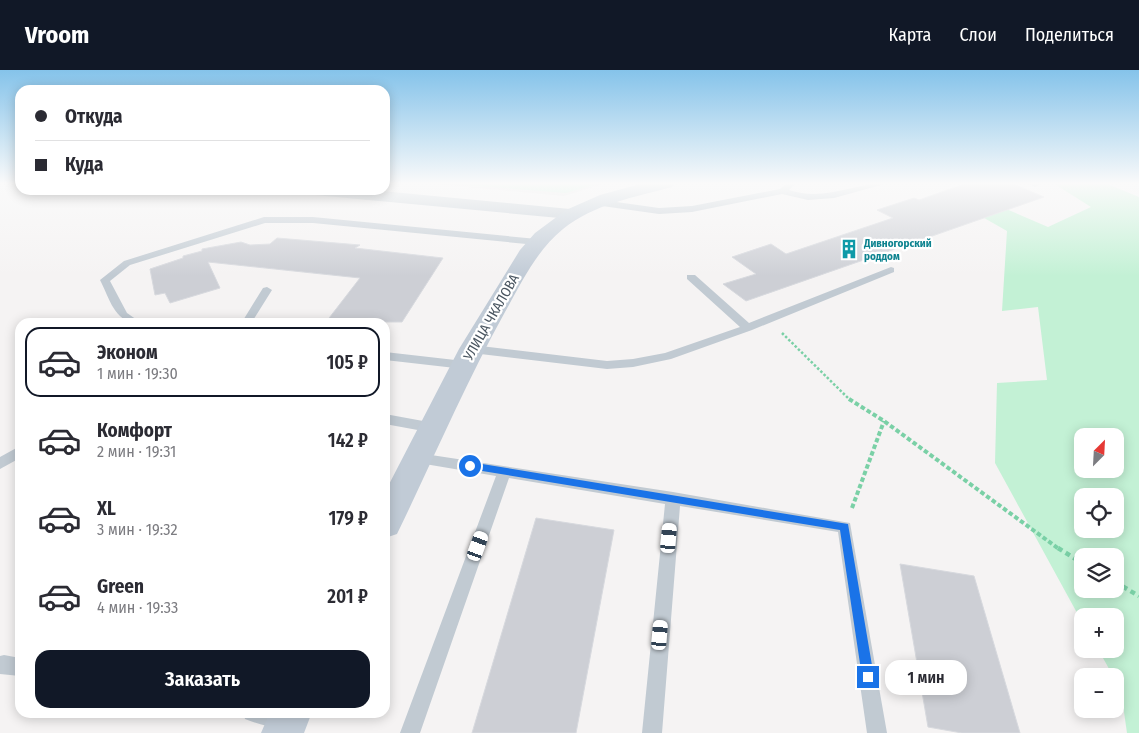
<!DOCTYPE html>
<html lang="ru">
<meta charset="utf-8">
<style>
:root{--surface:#fff;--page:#f7f7f7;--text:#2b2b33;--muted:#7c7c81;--line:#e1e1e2;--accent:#111827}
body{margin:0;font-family:"Fira Sans Condensed",sans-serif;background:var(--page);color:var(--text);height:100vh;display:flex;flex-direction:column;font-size:19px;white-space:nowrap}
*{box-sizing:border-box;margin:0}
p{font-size:16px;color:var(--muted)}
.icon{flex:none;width:28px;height:28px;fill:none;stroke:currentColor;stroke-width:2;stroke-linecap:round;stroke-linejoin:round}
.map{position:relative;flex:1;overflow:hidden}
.drawer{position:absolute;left:15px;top:248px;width:375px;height:400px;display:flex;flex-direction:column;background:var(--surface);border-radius:15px;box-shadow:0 2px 12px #0003}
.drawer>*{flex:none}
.banner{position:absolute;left:15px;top:15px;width:375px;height:110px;border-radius:15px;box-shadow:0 2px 12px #0003;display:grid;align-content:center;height:110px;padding:0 20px;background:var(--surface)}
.needle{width:32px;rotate:24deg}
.fabs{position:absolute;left:1074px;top:358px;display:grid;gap:10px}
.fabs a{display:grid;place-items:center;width:50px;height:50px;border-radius:10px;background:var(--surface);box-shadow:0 2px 12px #0003;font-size:25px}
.end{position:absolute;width:22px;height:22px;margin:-11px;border:6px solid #1a73e8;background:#fff;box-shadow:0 0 0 2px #fff}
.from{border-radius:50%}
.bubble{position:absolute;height:35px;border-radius:15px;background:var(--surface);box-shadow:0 2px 12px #0003;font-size:16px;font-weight:600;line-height:35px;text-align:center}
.car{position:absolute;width:15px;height:30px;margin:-15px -8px;border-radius:6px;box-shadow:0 0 4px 1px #0007;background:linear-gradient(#fff 24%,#345 0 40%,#fff 0 76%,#345 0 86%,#fff 0)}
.banner b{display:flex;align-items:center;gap:18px;height:48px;font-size:19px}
.banner b+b{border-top:1px solid var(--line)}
.banner i{width:12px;height:12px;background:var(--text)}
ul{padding:9px 0 0;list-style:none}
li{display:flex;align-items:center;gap:15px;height:70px;margin:0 10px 8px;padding:0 10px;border:2px solid transparent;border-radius:15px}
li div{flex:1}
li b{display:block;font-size:19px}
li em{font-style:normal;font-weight:600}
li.on{border-color:var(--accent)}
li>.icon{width:45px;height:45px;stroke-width:1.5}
.primary-button{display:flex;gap:10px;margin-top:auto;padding:10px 20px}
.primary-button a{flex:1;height:58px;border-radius:15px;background:var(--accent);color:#fff;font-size:20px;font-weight:600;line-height:58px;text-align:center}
header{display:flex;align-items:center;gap:30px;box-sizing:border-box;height:70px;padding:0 25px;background:var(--accent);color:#fff}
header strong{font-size:24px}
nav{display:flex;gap:28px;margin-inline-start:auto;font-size:18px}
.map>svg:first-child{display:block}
</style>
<header>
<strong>Vroom</strong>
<nav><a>Карта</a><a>Слои</a><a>Поделиться</a></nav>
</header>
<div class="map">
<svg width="1139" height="663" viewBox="0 0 1139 663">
<rect width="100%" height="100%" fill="#f5f3f3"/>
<path fill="#e6e4e5" d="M423,113h184l-43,13z"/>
<path fill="#c3f1d5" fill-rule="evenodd" d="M440,113h160l-34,10z
M1053,113h52l34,14v536h-12l-6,-42 -6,-15h-2l-15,-27h17v-33h-33v6l-87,-159 2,-80 50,-3 -9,-73 -36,4 5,-80 -58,-33 20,-5 79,34 43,-20zM1082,366h33v33h-33zM1082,426h33v33h-33zM1082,486h33v33h-33z"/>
<path fill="#cdcfd5" stroke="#d7d9de" d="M967,113h44l33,14 -298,104 -23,-17 33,-10 -24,-17 39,-13 15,10 107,-36 -16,-8 37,-12 5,2z
M277,168l83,7 -5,3 88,10 -41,64h-76l34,-44 -152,-16 12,26 -50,15 -5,-10 -10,2 -5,-26 33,-11v-2l19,-5v-2l39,-7 9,3 20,-1z
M536,448l78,12 -38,203h-104z
M900,494l74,12 46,157h-58l-34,-6z"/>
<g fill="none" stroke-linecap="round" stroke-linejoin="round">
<path stroke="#7ad0a6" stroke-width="2.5" stroke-dasharray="2.5 2" stroke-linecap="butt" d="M782,263l68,67"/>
<path stroke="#7ad0a6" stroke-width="4" stroke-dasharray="4.5 2.5" stroke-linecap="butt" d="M849,329l35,22 175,128
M852,438l32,-87"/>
<path stroke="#7ad0a6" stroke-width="4.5" stroke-dasharray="5 4" stroke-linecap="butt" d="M1058,478l24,15
M1115,512l24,14"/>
<path fill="#c1cad2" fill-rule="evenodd" d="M787,113h9l-7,7c35,12 64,-7 99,-7l-54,15 -26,2 -26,-6 -90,18 -33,2 -64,-9 -4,-3 4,-3 64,9 33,-2 88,-17z
M1027,113h11l1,2 -4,2z
M264,147h49l224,22 5,3 -5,3 -224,-22h-48l-135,42 -20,16 17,32 13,9c-25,3 -30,-23 -40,-42l24,-19z
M891,197l3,1v4l-142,58 -81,29 -38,8 -26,2 -135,-16 -6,-4 6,-4 135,16 26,-2 32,-6 75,-26 -53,-48v-4h8l54,48z
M267,217l5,3 -20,32h-10l21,-34z
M385,282l79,9 6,4 -6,4 -79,-9z
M385,344l49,9 5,2 2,3 -2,3 -5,2 -49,-9z
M20,376v12l-20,11v-12z
M418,383l255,39 177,31 37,210h-20l-29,-201 -158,-26 -18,227h-20l23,-229 -156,-26 -89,255h-20l96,-257 -83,-14 -2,-4 2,-4z
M4,585l16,3v18l-20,-2v-18z
M243,642h48l2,7 -2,7c-13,5 -33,-2 -46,-7z"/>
<path fill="#c1cad2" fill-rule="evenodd" d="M306,120h65l199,19 6,1 3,4 -3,4 -6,1 -255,-24 -6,-1z"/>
<path fill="#c1cbd6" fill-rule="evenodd" d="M644,113h31l-3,4c-37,10 -78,17 -109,42 -27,22 -41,53 -58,83 -40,72 -72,148 -108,222l-12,4v-46l74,-143 61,-99 15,-17 31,-23 34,-15z
M270,642h42l-8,21h-43z"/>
</g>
<linearGradient id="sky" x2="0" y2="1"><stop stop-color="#85c3ea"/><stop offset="0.55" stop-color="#fafafa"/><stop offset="1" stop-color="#fafafa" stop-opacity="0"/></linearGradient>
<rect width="1139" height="206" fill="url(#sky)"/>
<path fill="#1a73e8" d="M470,392l378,62 26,153 -2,4h-8l-2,-4 -22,-147 -370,-61 -5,-3z"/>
<defs>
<symbol id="building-bare" viewBox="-9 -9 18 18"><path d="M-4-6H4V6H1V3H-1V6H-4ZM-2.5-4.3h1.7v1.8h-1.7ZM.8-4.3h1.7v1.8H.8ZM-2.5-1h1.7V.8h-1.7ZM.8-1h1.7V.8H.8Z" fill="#0f9aa8" stroke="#fff" stroke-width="2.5" paint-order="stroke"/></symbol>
</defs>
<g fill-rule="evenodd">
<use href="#building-bare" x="835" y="165" width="28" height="28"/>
</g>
<g text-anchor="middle" stroke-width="4.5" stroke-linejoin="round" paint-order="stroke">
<g font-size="11" font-weight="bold" fill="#0d838f" stroke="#fff" text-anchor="start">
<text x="864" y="177">Дивногорский<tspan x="864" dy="13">роддом</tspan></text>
</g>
<g font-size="14" fill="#4a5661" stroke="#fff">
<text transform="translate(491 247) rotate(-60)" y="5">УЛИЦА ЧКАЛОВА</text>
</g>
</g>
</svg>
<div class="fabs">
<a><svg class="needle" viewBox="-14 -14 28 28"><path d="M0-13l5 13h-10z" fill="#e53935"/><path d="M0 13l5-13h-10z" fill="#7c7c81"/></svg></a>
<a><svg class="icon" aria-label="locate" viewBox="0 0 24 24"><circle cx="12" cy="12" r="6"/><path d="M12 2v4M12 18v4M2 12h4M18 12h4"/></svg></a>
<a><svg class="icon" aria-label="layers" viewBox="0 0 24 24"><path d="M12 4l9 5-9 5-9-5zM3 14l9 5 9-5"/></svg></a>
<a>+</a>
<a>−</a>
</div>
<i class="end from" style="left:470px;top:396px"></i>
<i class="end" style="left:868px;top:607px"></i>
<div class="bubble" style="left:885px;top:590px;width:82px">1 мин</div>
<i class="car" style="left:669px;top:468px;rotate:5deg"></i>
<i class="car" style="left:478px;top:476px;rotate:20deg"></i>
<i class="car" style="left:660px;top:565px;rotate:5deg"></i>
<div class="banner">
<b><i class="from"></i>Откуда</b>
<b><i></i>Куда</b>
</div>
<section class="drawer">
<ul>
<li class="on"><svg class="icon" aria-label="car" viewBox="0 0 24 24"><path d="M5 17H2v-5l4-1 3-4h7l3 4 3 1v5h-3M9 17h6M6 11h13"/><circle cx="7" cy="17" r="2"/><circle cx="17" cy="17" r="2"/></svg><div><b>Эконом</b><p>1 мин · 19:30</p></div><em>105 ₽</em></li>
<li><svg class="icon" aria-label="car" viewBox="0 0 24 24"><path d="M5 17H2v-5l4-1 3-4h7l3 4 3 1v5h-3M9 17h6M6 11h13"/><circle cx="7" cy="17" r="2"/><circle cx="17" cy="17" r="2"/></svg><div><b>Комфорт</b><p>2 мин · 19:31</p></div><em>142 ₽</em></li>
<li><svg class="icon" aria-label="car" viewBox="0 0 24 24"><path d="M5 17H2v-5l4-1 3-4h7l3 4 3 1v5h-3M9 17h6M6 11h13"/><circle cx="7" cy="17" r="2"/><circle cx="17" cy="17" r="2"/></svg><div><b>XL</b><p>3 мин · 19:32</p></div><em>179 ₽</em></li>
<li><svg class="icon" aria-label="car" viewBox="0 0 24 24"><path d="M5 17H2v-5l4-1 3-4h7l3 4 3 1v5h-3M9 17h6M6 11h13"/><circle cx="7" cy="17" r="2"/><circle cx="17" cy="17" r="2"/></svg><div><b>Green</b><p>4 мин · 19:33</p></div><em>201 ₽</em></li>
</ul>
<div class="primary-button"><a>Заказать</a></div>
</section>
</div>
